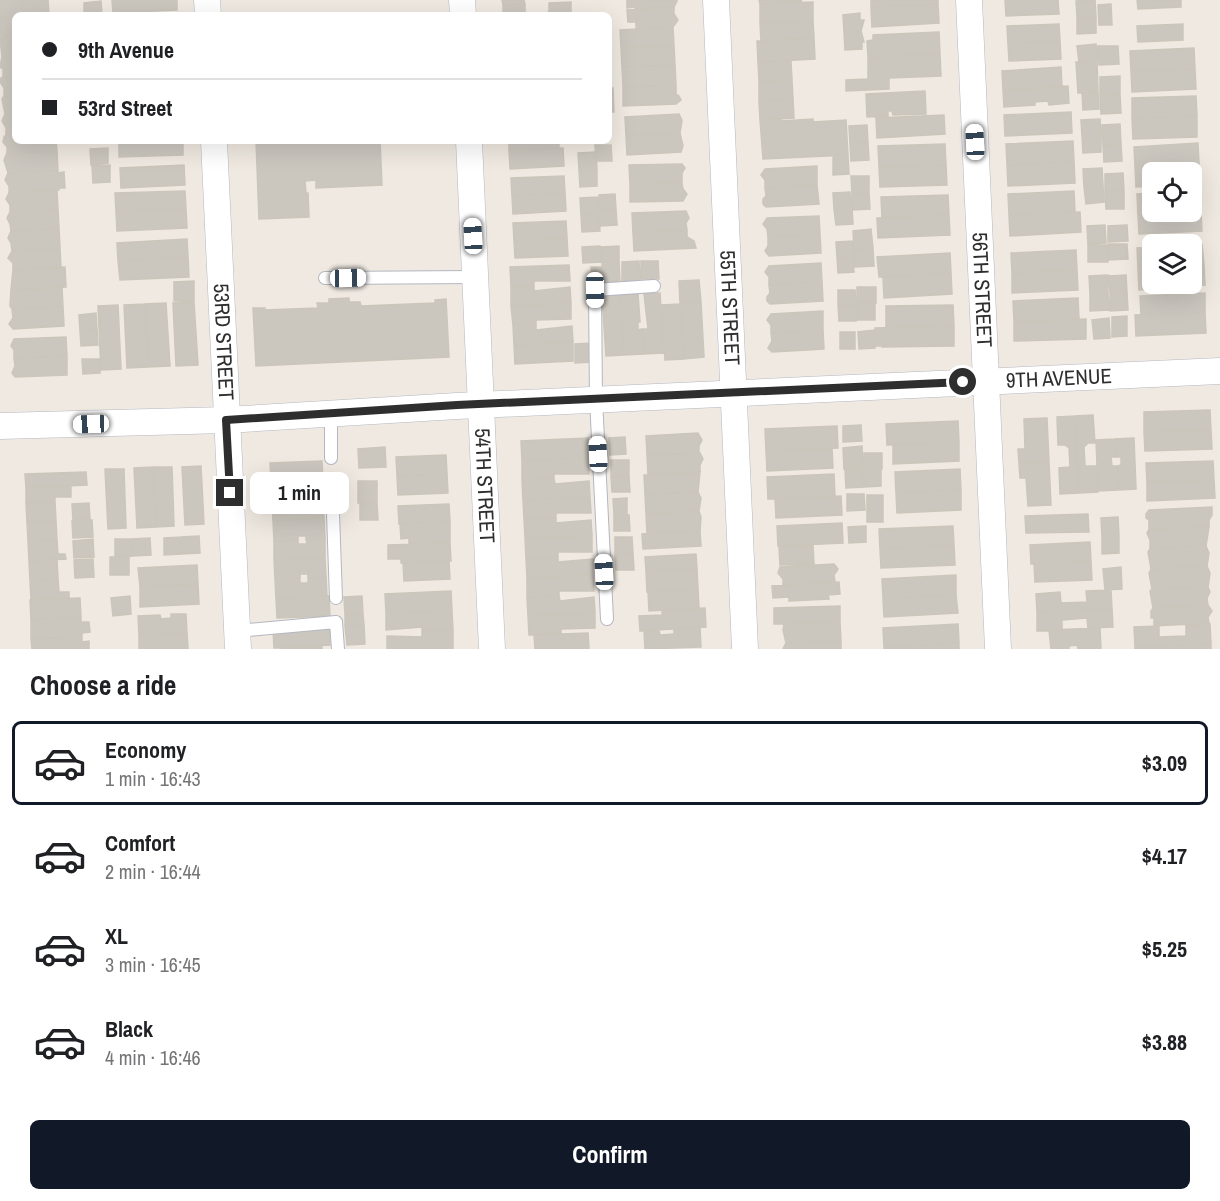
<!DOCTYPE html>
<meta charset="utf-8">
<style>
:root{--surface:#fff;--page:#f2f2f2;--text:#202124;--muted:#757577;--line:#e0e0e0;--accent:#111827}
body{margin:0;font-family:"Archivo Narrow",sans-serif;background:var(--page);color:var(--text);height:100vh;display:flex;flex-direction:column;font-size:22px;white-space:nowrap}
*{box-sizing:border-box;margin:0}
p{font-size:20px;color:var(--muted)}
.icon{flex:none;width:33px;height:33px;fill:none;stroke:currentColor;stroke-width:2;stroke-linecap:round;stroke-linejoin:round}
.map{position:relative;height:649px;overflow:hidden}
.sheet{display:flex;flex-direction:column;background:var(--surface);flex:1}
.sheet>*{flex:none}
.guide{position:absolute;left:12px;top:12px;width:600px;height:132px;border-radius:9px;box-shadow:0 6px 24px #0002;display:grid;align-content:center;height:132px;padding:0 30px;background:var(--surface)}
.tools{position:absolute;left:1142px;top:162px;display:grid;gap:12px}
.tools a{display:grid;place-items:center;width:60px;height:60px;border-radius:9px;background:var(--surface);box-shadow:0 6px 24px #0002;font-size:30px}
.end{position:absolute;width:27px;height:27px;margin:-14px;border:8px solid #2e2e2e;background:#fff;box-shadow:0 0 0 3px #fff}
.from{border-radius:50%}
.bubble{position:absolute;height:42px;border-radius:9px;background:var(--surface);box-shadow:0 6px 24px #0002;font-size:20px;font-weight:800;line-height:42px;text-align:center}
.car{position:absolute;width:18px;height:36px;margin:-18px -9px;border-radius:8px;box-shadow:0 0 4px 2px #0007;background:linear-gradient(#fff 24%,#345 0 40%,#fff 0 76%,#345 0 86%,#fff 0)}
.guide b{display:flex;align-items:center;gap:21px;height:57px;font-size:22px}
.guide b+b{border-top:2px solid var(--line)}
.guide i{width:15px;height:15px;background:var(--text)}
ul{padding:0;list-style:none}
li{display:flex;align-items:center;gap:18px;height:84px;margin:0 12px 9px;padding:0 18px;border:3px solid transparent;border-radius:9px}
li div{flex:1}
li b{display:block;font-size:22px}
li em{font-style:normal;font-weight:800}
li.on{border-color:var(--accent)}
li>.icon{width:54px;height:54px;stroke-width:1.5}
h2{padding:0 30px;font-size:27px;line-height:72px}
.action{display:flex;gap:12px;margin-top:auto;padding:12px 30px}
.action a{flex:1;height:69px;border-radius:9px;background:var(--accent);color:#fff;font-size:24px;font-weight:800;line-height:69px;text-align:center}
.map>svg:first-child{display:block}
</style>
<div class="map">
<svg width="1220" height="649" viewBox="0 0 1220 649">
<rect width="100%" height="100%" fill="#efe9e1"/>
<path fill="#cbc7bf" stroke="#cbc5ba" stroke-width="1.5" d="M0,0h48l1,15h-34v2l-15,1z
M112,0h65v10l-64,3z
M502,0h22l1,4 -22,1z
M627,0h50v1l-3,6 -39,2v-2l-8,1z
M759,0h42l1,3 -42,1z
M871,0h67v4l-67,3z
M1005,0h53l1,14 -53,2z
M1095,0l1,17h-19l-1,-16z
M1137,0h44v7l-43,2z
M101,1l1,14h-18v-12z
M571,2v13h-68v-10l22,-1v8l4,3 17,-1 3,-3v-8z
M813,2v19l-53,2v-19z
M938,4l1,19 -67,4 -1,-20z
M1111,4l1,21h-13l-1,-20z
M674,7v7l4,6 -5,7 -37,2v-7h-8l-1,-12z
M860,13v7h4l-3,11 -17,1 -1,-17z
M15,17v20l-14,1 -1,-20z
M1077,17h19v16l-19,1z
M813,21l1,17 -53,3 -1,-18z
M1059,24l1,17 -52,3 -1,-18z
M1183,24v16l-45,2 -1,-16z
M673,27l1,19 -53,2 -1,-18z
M861,31l3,11h-2v7l-17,1 -1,-18z
M939,32l1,22 -72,3 -1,-16 6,-1v-5z
M15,37v20h-13l-2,-19z
M814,38l1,21 -57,3 -1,-21z
M1060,41l1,18 -52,2 -1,-17z
M1096,44l2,17 -19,1 -2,-16z
M674,46l1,19 -53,2 -1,-19z
M1098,46h20l1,18 -20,1z
M1194,48l1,21 -64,2 -1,-20z
M940,54l1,22 -52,2v11l-43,2v-11l22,-1v-22z
M2,57h13v19l-12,1v-8l-3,-2z
M791,61l1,19 -33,1 -1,-19z
M1097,61l1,31 -20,1 -2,-31z
M675,65l1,20 -53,2 -1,-20z
M1061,67l1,20 -59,3 -1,-19z
M1195,69l1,20 -64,3 -1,-21z
M15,76v19l-11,1v-8l-4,-6 1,-4 2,-1z
M1120,76v19l-20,1v-19z
M792,80l1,19 -34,2v-20z
M676,85v9l3,2 2,4 -5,4 -53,2v-19z
M1068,86l1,17 -20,2 -1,-4 -13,1v3l-31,2 -1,-17z
M609,88h4l1,24h-5z
M925,91l1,23 -33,1 -1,-4h-4v5l-21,1 -1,-23z
M1098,92l1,17 -16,1 -1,-17z
M15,95v19h-10l-3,-15 2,-3z
M1120,95l1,18 -20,1 -1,-18z
M1196,96l1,20 -65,2v-20z
M793,99l1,19 -34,2 -1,-19z
M1071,112l1,21 -67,3 -1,-21z
M5,114h10v20l-9,1v-7l-4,-7z
M679,114l3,6 -2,13 -54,3 -1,-19z
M944,115l1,19 -68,4 -1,-20z
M1197,116v21l-64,2 -1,-21z
M781,119v2l32,-2v3l33,-2 2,35 -85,4 -3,-39z
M1100,119l1,17h-19l-1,-16z
M1120,124l1,20 -18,1 -1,-20z
M867,125l1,18 -18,1 -1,-18z
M680,133l3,13 -2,6 -54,3 -1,-19z
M15,134v7h41l1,10 -50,2v-6l-4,-5 1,-5 2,-2z
M1082,136h19v16l-18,1z
M119,141h64v14l-64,2z
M256,141h124l2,44 -66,3v-8l-11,1 1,12h2l1,24 -50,2z
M509,141h50v7l-50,2z
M1073,141l1,21 -67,3 -1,-21z
M868,143l1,17 -18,1 -1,-17z
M1198,143l1,21 -64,3 -1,-20z
M945,144l1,21 -67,2 -1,-21z
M1121,144l1,17 -18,1 -1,-17z
M595,145h16l1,16h-16z
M108,148v15l-17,2 -1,-16z
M563,148l1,18 -54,3 -1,-19z
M57,151l1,20 -50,2 -4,-13 3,-7z
M596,152l1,17 -18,1 -1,-17z
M833,155h15l1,19 -16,1z
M1074,162l1,21 -67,3 -1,-21z
M682,164l3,4 -3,5v10l-52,1 -1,-19z
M1199,164l1,19 -9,1v-12h-39v14l-16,1 -1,-20z
M110,165v17l-17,1 -1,-17z
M184,165l1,20 -64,3 -1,-20z
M946,165l1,20 -67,2 -1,-20z
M817,166v19l-52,3v-8l-4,-5 4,-6z
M1102,168l1,18 -19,1 -1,-18z
M597,169v17l-17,1 -1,-17z
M58,171v2l6,-1 1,16h-6v2l-50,3v-7l-4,-6 3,-7z
M1123,173l1,18 -19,1v-18z
M564,176l1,17 -53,3 -1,-18z
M851,176h18v17h-17z
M682,183l1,6 4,5 -4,7 -53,1v-18z
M817,185l2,19 -53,3 -3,-3v-5l3,-3 -1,-8z
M1103,186l1,16 -18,2 -2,-17z
M57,190l1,20 -48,2v-7l-4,-6 3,-6z
M185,191l1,18 -70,2 -1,-18z
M1074,191l1,21 -66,3 -1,-21z
M1124,191v18h-18l-1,-17z
M1191,191h10v20l-63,4 -1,-21 15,-1v19h39z
M850,192l2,16 -18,1 -1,-16z
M565,193l1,18 -53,3 -1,-18z
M852,193h17l1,16 -17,1z
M615,194l1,15 -17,1v-15z
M948,195l1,20 -67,3 -1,-21z
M598,197l1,17 -18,1 -1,-17z
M852,208l1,16 -17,1 -2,-16z
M186,209l1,19 -70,3 -1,-20z
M616,209l1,16 -17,1 -1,-16z
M58,210l1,18 -48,3 -1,-7 -3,-6 3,-6z
M686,211l3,7 -3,5 1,7 -54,3 -1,-20z
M1201,211l1,20 -63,3 -1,-19z
M1080,212l1,20 -71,4 -1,-21z
M599,214l1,17 -18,1 -1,-17z
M949,215l1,20 -72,3 -1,-20z
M819,216l1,18 -52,3 -1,-8 -4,-5 4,-6z
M566,221l1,17 -53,3 -1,-18z
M1105,225l1,18 -18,1 -1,-18z
M1127,225l1,16 -20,1v-16z
M59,228l1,20 -48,3 -1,-8 -3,-5 3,-7z
M871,229l2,19 -19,1 -1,-18z
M687,230v7l7,4 2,7 -62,3 -1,-18z
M820,234l1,19 -52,3 -4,-5 3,-5v-9z
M567,238l1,18 -53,2 -1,-17z
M187,239l1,18 -70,4 -1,-18z
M853,241v16h-16l-1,-15z
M1108,244h19l1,15 -20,1z
M1202,244l2,21 -13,1v-21z
M1088,245h19l1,17h-20z
M600,246l1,16 -18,1 -1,-16z
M619,246v15l-17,1 -1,-15z
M1152,247v21l-14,1 -1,-21z
M60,248l1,20 -48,2v-7l-5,-5 4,-7z
M873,248l1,18 -19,1 -1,-18z
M1076,250l1,20 -65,3 -1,-20z
M950,253l1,20 -72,4 -2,-20z
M188,257l1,20 -69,3 -2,-19z
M837,257h16l1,15 -16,1z
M619,261l1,20 -17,1 -1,-20z
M639,261l1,20h-18v-19z
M641,261h17l1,18h-18z
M821,263l1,19 -53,3v-8l-4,-5 4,-6z
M569,265l1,16h-36v5l-23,1 -1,-20z
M1204,265l1,20 -66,5 -1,-21 14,-1v16h39v-18z
M65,267l1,20 -55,3 2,-20z
M591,267h10v14h-9z
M1077,270l1,20 -66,3v-20z
M951,273l1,21 -68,4 -1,-21z
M1108,275v18l-18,1 -1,-18z
M1126,275l1,18h-17l-1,-17z
M699,280l2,22 -21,1 -1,-22z
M194,281v20h-20v-19z
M822,282l1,19 -53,3 -3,-3v-4l3,-4 -1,-8z
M534,286v5l36,-4 1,16 -60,3v-19z
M62,287l1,20 -51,2 -2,-3 1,-16z
M857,287h19v16h-19z
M838,290h17l1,15h-18z
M660,293l4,60 -20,1 -2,-25h6l-4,-35z
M1108,293l1,17 -19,1v-17z
M1110,293h17l1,17 -18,1z
M1205,293v20l-64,2 -1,-19z
M638,294l2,28h-2v8l4,-1 2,25 -20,1 -4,-60z
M620,295l4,60 -18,1 -4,-60z
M349,298v4h11l1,4 74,-3v-3l11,-1 3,58 -193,9 -3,-58h12v2l53,-2 -1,-5h12v-4z
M1078,298l1,21 -65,3 -1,-21z
M194,302l4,63 -22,1 -3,-63z
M701,302l3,55 -20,2 -4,-56z
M166,303l4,63 -22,1 -3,-63z
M571,303v16l-35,1v4l-23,1 -2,-19z
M857,303h18v17h-18z
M145,304l3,63 -21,1 -3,-63z
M680,304l4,55 -19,1 -4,-55z
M118,305l3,64 -20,1 -3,-64z
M838,305h18v16h-17z
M953,305l1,21 -68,2v-22z
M63,307l1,19 -51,3 -4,-5 4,-6 -1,-9z
M823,311v19l-52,3v-8l-4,-5 4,-6z
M96,313l1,17 -17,1 -1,-16z
M1205,313l1,20 -70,3 -1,-21z
M1127,316v20l-15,1v-20z
M1109,318l1,20 -16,1 -2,-19z
M1086,319v20l-72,2v-19z
M536,324v6l36,-4 1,16 -59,3 -1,-20z
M954,326v20l-72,1v-1h-7v-18z
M97,330l1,15 -17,1 -1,-15z
M823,330l1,19 -52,3 -4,-4 4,-7 -1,-8z
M874,330l1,18 -16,1 -1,-17z
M840,332h15v17h-15z
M66,337l1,19 -53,2v-8l-3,-4 3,-7z
M573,342v19l-58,3 -1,-19z
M593,343v19l-18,1v-19z
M67,356v19l-52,2 -3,-4 3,-7 -1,-8z
M82,359h18v14l-17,1z
M1210,410l1,20 -67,2v-20z
M1093,415l2,28h-7l-4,4 1,19h11l2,26 -19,1 -4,-77z
M1075,416l4,77 -19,1 -1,-26 11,-1 -1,-19 -4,-3h-7l-1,-28z
M1047,418l2,44 -30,1 -1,-14h7l-1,-30z
M958,421l1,21 -72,3 -1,-21z
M861,425l1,16 -19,1v-16z
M837,426l1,22 -72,3 -1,-22z
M1211,430l1,19 -67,2 -1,-19z
M698,433l4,7 -3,6v7l-52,2 -1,-19z
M625,437l1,17 -16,1 -1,-17z
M588,438v20l-66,3 -1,-20z
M1134,438l2,51 -18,1 -1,-24 4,-1v-8h-5l-1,-18z
M1115,439l1,18h-5l1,9h5l1,24 -20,1 -2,-51z
M959,442v19l-66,3v-19z
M862,446l1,22 -19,1 -1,-21z
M385,447l1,20 -27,1 -1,-19z
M832,448l1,20 -66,3 -1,-20z
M700,453l3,6 -3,6v7l-52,3 -1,-20z
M864,453h18v16l-18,1z
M446,455l1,19 -50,2 -1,-19z
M588,458l1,16h-35v5l-32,1v-19z
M611,460h18v16h-18z
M322,461l1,19 -52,2 -1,-19z
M1213,461l1,19 -67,2 -1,-19z
M1049,462l2,43 -23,1 -2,-28h-6l-1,-15z
M201,466l3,58 -19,1 -3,-58z
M153,467l3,60 -19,1 -3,-60z
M153,467h19l2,59 -18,1z
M105,469h19l2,59 -18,1z
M863,469l1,18 -18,1 -1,-18z
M881,469v17l-16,1 -1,-17z
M960,469l1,21 -65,3 -1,-21z
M86,472l1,13 -61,3 -1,-14z
M700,472l-2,20 -53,2 -1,-19z
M447,474l1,19 -50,2 -1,-19z
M834,474l1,23 -67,2 -1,-22z
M611,476h18l1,16h-18z
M554,479l1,5 34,-3 1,16 -67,3 -1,-20z
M322,480l1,19 -18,1v-3h-8v4l-25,1 -1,-20z
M1214,480l1,18 -68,3v-19z
M358,481h19v22h-19z
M71,486v11h-16v5l-29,1v-15z
M961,490v20l-64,3 -1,-20z
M698,492l3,6 -2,13 -53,3 -1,-20z
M847,494h17l1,16 -18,1z
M867,495h16v27h-16z
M841,496l1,19 -66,3 -1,-19z
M590,497l1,16h-35v5l-32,1 -1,-19z
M627,498v17h-13l-1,-16z
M323,499l1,19 -51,3 -1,-19 25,-1v4h8v-5z
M55,502l1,19 -29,1 -1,-19z
M89,503l1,16 -17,1 -1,-16z
M377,503l1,17h-18v-16z
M449,504l1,18 -51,2 -1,-18z
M1212,507v8l-3,5v7l-60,2v-9l-3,-2v-4l3,-4z
M699,511l2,6 -1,14 -53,2 -1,-19z
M1088,514l1,18 -63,1 -1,-17z
M614,515h15l1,16h-16z
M1118,517l1,19h-17l-1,-18z
M324,518l1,20 -19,1v-3h-8v4l-24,1 -1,-20z
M556,518v5l35,-3 1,16 -67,2 -1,-19z
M92,520l1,17 -20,1 -1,-17z
M56,521l1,19 -29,1 -1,-19z
M450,522v21l-41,1v-6l-8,1 -1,-15z
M842,523l1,20 -65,3 -1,-20z
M866,526v16l-17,1 -1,-16z
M953,526l1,19 -74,4 -1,-20z
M1209,527l-3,19 -56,3v-9l-3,-7 2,-4z
M700,531l1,15 -58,3 -1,-15z
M199,536l1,17 -19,1v-17z
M592,536v16h-34v5l-32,2 -1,-21z
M1102,536h17v17l-17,1z
M181,537v17l-17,1v-17z
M615,537h17l1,17h-18z
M150,538l1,17 -18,1 -1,-17z
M325,538v20l-51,2v-19l24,-1v4h9l-1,-5z
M93,539l1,18 -20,1 -1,-17z
M115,539h17l1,17 -18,1z
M57,540l1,14h7l1,5 -37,2 -1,-20z
M1090,542l1,19 -60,3 -1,-19z
M450,543l1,18 -50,2v-4h-13v-14z
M813,545l1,19 -34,1 -1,-18z
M954,545l1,20 -74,3 -1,-19z
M1206,546l3,7 -2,13 -56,3 -3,-17 2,-3z
M615,554h18l1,16h-18z
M696,554l1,15 -51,2 -1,-14z
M129,556v19h-19v-18z
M558,557v5l35,-3v16l-66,3 -1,-19z
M325,558l1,19 -18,1v-4h-8v4l-25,1 -1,-19z
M57,559l1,20 -28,2 -1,-20z
M93,559l1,18 -19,1 -1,-18z
M449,561l1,18 -46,2 -1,-18z
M1091,561l1,19 -57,2 -1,-18z
M834,564l4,5 -4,6 1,7 -52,3v-6l-5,-6 2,-6z
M197,565l1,19 -58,3 -2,-19z
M1207,566l3,7 -2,14 -56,2 -3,-16 2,-4z
M1121,567l1,22 -17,1 -2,-21z
M697,569l1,20 -51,3 -1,-21z
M593,575l1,16h-35v5l-32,1v-19z
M956,575v20l-73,3 -1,-19z
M326,577l1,19 -51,3 -1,-20 25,-1v5h8v-5z
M58,579l1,13h10v7l-38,1 -1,-19z
M839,582l1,12 -12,1 1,4 -40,2v-4l-16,1 -1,-12z
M198,584l1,20 -59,3v-20z
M1208,587l2,5 -3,6 1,7 -55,3 -3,-17 2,-2z
M698,589l1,19 -50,3 -1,-19z
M1111,590l1,19 -75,3 -1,-18 24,-2 1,11 26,-1 -1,-11z
M451,591l1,20 -66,2 -1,-19z
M956,595l2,18 -74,4 -1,-19z
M130,596l1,18 -18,2 -2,-18z
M329,596l1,20 -53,2 -1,-19z
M362,596l1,18 -18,1 -1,-18z
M559,596l1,5 34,-4 1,16 -67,3 -1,-19z
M80,598l1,19 -50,3 -1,-20z
M1208,605l4,6 -4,6 1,6 -55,3v-8h-3v-7l2,-3z
M840,606v16l-66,2v-16z
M705,608l1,19 -66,4 -1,-15 23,-1v-5z
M1112,609l1,18 -25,1 -1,-10 -25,2v10l-25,1v-19z
M452,611l1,19 -31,1v-4l-36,3v-17z
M595,613v15l-34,1v4l-32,2 -1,-19z
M171,614h15l1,19 -48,2 -1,-19 22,-1 1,4 10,-1z
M363,614l1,11 -19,1v-11z
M81,617v5h8l1,10 -8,1v4l-51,2v-19z
M840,622l1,19 -55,2 -3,-13 1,-6z
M958,624l1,19 -75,4 -1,-19z
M1210,624l1,20 -76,3 -1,-20 25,-1v11l27,-1v-11z
M364,625l1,19 -18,1 -2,-19z
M329,627l1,18 -56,3 -1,-19z
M700,627l1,20 -56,2 -1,-18 15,-1 1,5 14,-1v-5z
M1100,628l1,21h-23l-1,-4 -8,1v3h-18l-2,-19z
M453,630v19h-66v-13l35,1v-6z
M187,633l1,16h-49v-14z
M588,633l1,16h-54l-1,-14z
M82,637v5l7,-1v8h-57l-1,-10z
M841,641v8h-58l3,-6z
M959,643v6h-75v-2z
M1211,644v5h-76v-2z
M322,645v4h-41v-2z"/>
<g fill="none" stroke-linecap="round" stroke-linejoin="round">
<defs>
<path id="lane" d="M325,278l150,-1
M331,413v45
M332,486l4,112
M607,619l-11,-220 -1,-109 59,-4
M237,631l99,-9 2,27"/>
<g id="street">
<path d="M207,0l1,15"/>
<path d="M462,0l1,15"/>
<path id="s1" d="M716,0l29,649"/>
<path id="s2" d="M969,0l29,649"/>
<path id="s3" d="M214,141l24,508"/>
<path id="s4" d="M469,141l23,508"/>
<path id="s5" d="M0,426l226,-6 231,-14 763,-35"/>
</g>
</defs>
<use href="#lane" stroke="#b4b7c1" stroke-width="14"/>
<use href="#street" stroke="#b4b7c1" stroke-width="27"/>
<use href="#lane" stroke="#fff" stroke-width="12"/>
<use href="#street" stroke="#fff" stroke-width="26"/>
</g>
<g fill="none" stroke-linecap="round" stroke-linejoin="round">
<path stroke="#2e2e2e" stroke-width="8" d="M230,493l-4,-73 231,-15 506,-23"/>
</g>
<g text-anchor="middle" stroke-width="4.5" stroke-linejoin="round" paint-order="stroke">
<g font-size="21" fill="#2e2e2e" stroke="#fff">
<text dy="7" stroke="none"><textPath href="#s2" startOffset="290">56TH STREET</textPath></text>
<text dy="7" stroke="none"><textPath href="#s1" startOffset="308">55TH STREET</textPath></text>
<text dy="7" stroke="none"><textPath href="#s3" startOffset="201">53RD STREET</textPath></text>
<text dy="7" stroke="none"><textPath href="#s5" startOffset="1060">9TH AVENUE</textPath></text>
<text dy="7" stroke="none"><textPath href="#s4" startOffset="345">54TH STREET</textPath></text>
</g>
</g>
</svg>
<div class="tools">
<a><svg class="icon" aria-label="locate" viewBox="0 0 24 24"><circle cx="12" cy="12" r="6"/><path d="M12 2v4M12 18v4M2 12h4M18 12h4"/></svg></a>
<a><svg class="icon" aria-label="layers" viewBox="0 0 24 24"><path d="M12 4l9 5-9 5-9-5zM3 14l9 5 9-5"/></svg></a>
</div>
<i class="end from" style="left:963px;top:382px"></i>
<i class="end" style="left:230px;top:493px"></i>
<div class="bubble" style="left:250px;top:472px;width:99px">1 min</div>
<i class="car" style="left:975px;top:142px;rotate:357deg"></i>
<i class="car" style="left:473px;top:236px;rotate:357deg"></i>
<i class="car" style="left:348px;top:278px;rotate:89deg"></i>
<i class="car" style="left:595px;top:290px;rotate:179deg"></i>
<i class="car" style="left:91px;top:424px;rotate:268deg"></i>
<i class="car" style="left:598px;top:454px;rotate:357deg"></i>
<i class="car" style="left:604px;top:572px;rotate:357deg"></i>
<div class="guide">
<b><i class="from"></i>9th Avenue</b>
<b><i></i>53rd Street</b>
</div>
</div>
<section class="sheet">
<h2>Choose a ride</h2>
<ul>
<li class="on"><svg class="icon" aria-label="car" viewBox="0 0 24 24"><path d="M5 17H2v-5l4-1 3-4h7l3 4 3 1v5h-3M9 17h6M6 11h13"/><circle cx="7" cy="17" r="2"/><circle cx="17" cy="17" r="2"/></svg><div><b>Economy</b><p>1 min · 16:43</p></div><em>$3.09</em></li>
<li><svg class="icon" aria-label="car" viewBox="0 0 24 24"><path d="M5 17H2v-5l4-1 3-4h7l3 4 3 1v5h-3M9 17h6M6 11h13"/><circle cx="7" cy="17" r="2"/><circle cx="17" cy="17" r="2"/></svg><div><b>Comfort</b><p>2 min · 16:44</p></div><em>$4.17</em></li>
<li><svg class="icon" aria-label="car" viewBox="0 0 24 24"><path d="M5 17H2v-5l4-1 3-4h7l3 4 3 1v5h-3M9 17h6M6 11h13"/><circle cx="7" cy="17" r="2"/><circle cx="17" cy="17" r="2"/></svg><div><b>XL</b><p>3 min · 16:45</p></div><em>$5.25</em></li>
<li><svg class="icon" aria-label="car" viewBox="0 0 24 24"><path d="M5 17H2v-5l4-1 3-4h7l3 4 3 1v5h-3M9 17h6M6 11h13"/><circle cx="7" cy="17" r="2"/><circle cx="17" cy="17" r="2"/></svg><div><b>Black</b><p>4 min · 16:46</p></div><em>$3.88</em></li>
</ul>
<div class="action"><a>Confirm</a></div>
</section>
